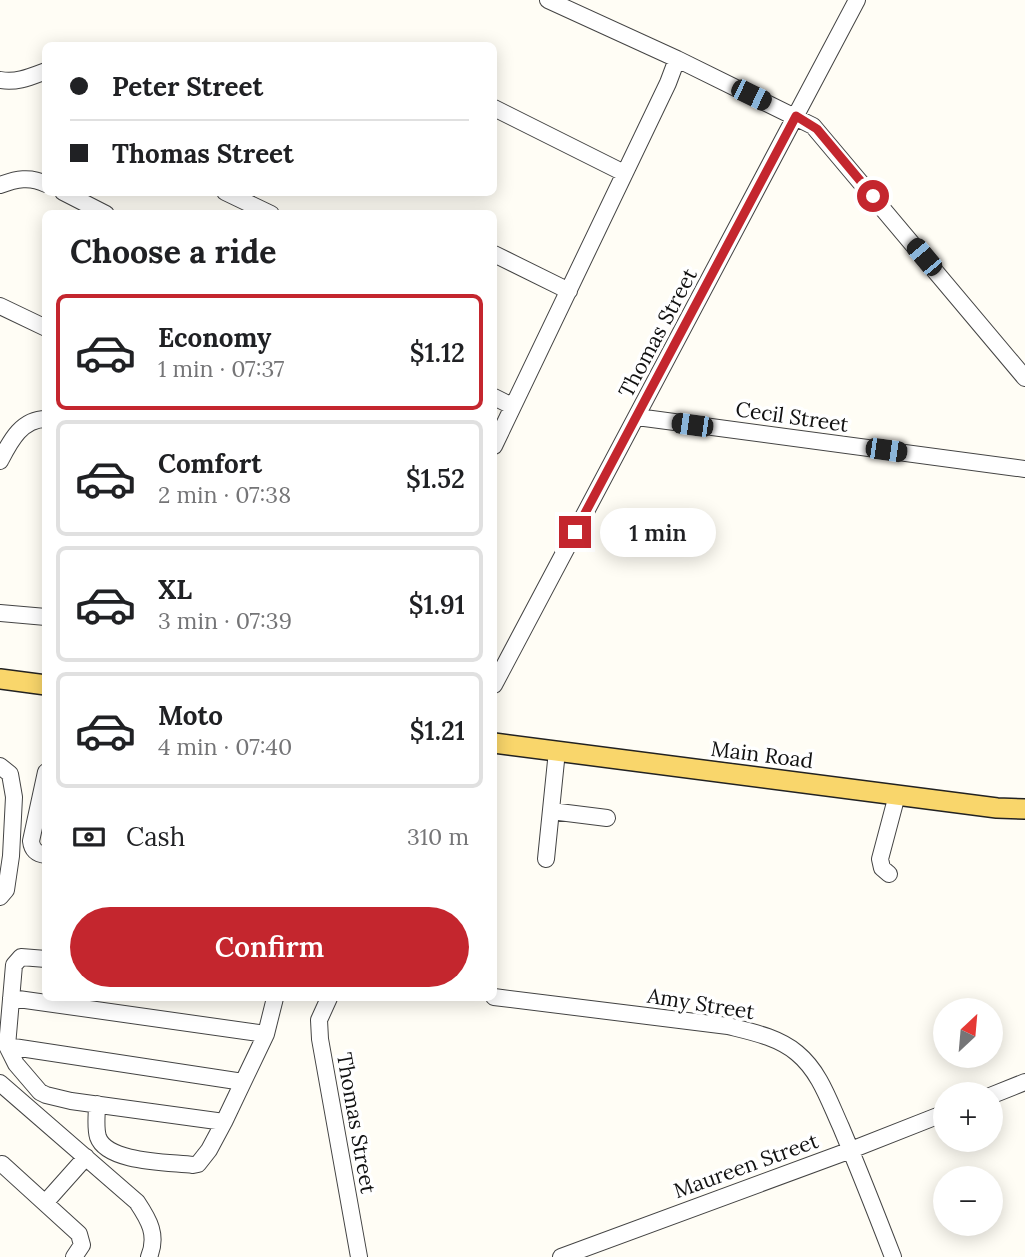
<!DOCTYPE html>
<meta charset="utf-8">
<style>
:root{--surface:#fff;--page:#f2f2f2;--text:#202124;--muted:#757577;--line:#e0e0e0;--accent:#c4262e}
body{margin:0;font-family:Lora,serif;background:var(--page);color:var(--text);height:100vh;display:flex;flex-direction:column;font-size:26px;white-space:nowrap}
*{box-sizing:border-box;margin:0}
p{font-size:23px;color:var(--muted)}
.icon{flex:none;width:38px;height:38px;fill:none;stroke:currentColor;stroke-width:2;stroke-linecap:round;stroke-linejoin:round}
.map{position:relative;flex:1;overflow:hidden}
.panel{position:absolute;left:42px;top:210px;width:455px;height:791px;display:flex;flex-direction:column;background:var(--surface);border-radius:10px;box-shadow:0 4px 18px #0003}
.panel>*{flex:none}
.top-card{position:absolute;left:42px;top:42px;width:455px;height:154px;border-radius:10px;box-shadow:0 4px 18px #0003;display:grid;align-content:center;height:154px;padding:0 28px;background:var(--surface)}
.needle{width:46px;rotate:26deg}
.controls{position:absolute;left:933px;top:998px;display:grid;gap:14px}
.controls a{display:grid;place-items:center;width:70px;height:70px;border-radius:50%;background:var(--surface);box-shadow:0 4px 18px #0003;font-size:35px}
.end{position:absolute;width:32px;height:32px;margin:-16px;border:9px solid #c4262e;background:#fff;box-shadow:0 0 0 4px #fff}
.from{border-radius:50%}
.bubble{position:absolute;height:49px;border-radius:24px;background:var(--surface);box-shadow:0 4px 18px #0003;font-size:23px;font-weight:600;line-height:49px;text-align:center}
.car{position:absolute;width:21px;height:42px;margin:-21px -10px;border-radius:9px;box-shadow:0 0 5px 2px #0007;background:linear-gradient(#222 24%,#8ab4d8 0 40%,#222 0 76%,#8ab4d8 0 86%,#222 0)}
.top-card b{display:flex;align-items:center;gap:24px;height:66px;font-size:26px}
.top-card b+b{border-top:2px solid var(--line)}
.top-card i{width:18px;height:18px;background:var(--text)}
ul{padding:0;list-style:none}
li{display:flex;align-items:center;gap:21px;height:116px;margin:0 14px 10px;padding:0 14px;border:4px solid var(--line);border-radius:10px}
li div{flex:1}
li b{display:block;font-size:26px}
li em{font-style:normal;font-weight:600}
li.selected{border-color:var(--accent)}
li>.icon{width:63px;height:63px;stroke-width:1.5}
h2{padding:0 28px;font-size:32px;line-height:84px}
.pay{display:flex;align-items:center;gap:18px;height:77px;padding:0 28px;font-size:26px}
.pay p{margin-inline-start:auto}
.primary-button{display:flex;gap:14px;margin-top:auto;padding:14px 28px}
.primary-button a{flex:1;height:80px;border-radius:42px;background:var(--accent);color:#fff;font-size:28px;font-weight:600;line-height:80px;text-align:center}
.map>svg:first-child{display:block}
</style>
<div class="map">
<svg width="1025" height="1257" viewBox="0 0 1025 1257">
<rect width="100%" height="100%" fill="#fffdf5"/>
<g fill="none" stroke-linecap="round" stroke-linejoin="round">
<defs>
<path id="minor" d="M677,59l136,67 212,252
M0,80c17,3 30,-3 46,-9
M494,108l130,65
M0,185c16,-6 30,-9 46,-1
M63,192l43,22
M225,192l46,22
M494,254l75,37
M0,306l46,22
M494,397l18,9
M637,417l388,52
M494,446l174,-363 9,-24 -129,-59
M0,461c10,-19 21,-42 46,-42
M0,613l46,4
M494,685l363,-685
M0,766l10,8 4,23 -3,59 -5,34 -6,7
M46,772l-15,69c1,9 6,13 15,14
M551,811l56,7
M546,859l11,-108
M889,874l-7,-6 -2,-9 17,-64
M46,959l-25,-2 -7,8 -7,81 9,18 24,28 6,3 25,6 153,21 42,-88 9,-36
M494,997l234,29c24,6 50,11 69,27 23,19 32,48 44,74 18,43 35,86 52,130
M11,998l255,36
M329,998l-10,22 1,19 39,218
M7,1046l236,36
M0,1083l137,119c12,18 21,33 12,55
M990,1096l35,-14
M97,1104c0,10 -2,23 1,33 9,26 72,25 95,28l5,-1 11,-14 15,-28
M2,1164l77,70 3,11 -8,12
M45,1203l41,-46
M561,1257l290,-107 94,-37"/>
<path id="major" d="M0,679l46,6
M494,743l503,65 28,1"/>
</defs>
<use href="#minor" stroke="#444" stroke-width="18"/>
<use href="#major" stroke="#222" stroke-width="22"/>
<use href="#minor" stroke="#fff" stroke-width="16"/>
<use href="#major" stroke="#f9d66b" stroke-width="19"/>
</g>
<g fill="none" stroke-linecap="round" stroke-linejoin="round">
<path stroke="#c4262e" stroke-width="9" d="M575,532l221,-416 21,13 56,67"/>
</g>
<g text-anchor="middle" stroke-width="7" stroke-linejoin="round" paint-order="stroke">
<g font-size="21" fill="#111" stroke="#fff">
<text transform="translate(658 333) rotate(-62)" y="7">Thomas Street</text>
<text transform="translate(792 417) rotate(8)" y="7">Cecil Street</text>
<text transform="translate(762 755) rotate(7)" y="7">Main Road</text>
<text transform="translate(701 1004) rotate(9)" y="7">Amy Street</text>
<text transform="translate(356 1123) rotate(80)" y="7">Thomas Street</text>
<text transform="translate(746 1166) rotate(-20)" y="7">Maureen Street</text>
</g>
</g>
</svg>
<div class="controls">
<a><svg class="needle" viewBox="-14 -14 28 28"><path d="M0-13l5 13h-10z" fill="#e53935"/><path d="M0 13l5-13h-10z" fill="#757577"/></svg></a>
<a>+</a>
<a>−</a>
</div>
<i class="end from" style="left:873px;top:196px"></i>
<i class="end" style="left:575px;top:532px"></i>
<div class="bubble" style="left:600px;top:508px;width:116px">1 min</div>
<i class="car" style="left:751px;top:95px;rotate:116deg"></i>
<i class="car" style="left:924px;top:257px;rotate:320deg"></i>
<i class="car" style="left:692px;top:425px;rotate:278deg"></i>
<i class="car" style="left:886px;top:450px;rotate:98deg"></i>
<div class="top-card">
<b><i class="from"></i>Peter Street</b>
<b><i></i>Thomas Street</b>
</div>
<section class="panel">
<h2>Choose a ride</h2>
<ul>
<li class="selected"><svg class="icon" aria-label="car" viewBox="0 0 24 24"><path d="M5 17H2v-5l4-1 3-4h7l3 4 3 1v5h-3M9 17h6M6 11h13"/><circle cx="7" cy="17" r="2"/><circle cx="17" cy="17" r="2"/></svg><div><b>Economy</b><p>1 min · 07:37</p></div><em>$1.12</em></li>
<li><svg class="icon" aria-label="car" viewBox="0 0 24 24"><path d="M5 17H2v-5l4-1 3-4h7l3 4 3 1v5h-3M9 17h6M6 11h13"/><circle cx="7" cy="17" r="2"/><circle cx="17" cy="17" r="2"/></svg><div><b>Comfort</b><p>2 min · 07:38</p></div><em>$1.52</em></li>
<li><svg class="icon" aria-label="car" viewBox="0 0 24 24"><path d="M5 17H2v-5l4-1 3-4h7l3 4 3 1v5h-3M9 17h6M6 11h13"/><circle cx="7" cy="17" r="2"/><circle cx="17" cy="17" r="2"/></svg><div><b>XL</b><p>3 min · 07:39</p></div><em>$1.91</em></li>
<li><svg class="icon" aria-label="car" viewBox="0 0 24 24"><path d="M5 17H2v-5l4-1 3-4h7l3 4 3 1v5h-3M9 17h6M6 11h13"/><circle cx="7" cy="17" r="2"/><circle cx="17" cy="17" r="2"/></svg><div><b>Moto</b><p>4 min · 07:40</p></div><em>$1.21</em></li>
</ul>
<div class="pay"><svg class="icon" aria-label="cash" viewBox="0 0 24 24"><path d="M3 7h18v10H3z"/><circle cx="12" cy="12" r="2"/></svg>Cash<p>310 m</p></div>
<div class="primary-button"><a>Confirm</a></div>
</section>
</div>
